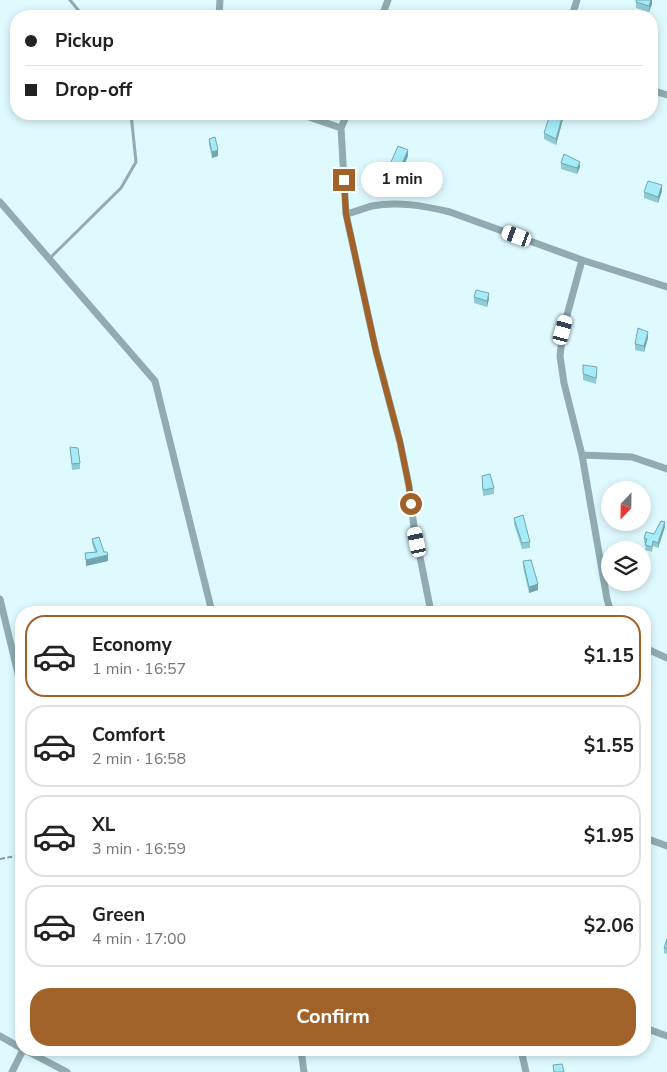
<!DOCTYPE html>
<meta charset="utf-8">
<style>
:root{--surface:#fff;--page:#f6f6f6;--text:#222;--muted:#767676;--line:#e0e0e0;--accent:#a16229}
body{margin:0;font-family:"Nunito Sans",sans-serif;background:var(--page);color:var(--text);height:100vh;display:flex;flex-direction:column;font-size:19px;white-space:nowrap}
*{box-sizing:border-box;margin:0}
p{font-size:16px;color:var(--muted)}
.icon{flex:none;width:28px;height:28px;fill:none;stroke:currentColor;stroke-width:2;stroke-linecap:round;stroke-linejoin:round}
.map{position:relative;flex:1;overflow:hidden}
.side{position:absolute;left:15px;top:606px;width:636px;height:450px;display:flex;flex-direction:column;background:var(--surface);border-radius:20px;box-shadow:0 2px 8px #0003}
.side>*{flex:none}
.hud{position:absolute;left:10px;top:10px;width:648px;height:110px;border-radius:20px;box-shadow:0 2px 8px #0003;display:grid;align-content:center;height:110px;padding:0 15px;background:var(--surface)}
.needle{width:32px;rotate:202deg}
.buttons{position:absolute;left:601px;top:481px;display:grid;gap:10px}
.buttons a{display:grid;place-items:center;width:50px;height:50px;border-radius:50%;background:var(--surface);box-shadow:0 2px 8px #0003;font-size:25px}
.end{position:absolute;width:22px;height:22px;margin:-11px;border:6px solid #a16229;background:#fff;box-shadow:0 0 0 2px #fff}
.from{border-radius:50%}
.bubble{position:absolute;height:35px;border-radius:18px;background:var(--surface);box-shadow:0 2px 8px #0003;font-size:16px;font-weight:700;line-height:35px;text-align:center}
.car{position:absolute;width:15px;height:30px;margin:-15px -8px;border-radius:6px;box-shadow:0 0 4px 1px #0007;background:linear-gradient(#fff 24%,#345 0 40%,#fff 0 76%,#345 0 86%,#fff 0)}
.hud b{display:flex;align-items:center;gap:18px;height:48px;font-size:19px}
.hud b+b{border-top:1px solid var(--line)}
.hud i{width:12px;height:12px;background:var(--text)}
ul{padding:9px 0 0;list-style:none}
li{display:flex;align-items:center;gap:15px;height:82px;margin:0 10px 8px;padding:0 5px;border:2px solid var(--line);border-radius:20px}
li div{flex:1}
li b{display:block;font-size:19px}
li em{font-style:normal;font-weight:700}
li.selected{border-color:var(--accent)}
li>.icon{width:45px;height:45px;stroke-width:1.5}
.cta{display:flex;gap:10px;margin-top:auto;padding:10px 15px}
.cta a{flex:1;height:58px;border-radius:20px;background:var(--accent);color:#fff;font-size:20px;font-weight:700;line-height:58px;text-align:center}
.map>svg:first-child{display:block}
</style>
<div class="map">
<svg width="667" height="1072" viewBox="0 0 667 1072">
<rect width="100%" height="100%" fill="#dffaff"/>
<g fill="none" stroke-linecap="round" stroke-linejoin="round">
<path stroke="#889da1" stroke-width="2" stroke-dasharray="5 2.5" stroke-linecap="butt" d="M0,859l21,-4"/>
<path stroke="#90acb1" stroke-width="3" d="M70,0l13,16
M50,258l71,-70 15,-26 -5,-48"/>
<path stroke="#90acb1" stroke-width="7" d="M219,16l1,-16
M382,16l6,-16
M572,16l5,-16
M651,90l16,5
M300,114l41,14
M347,114l-6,14 5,86 30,137 24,91 9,44 5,41 17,85
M0,202l155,179 57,231
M346,214c9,-2 18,-6 26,-8 26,-5 53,0 78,6l132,48 85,27
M582,260l-19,70 -3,26 4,27 18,72 25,144 4,13
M582,455l50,2 35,12
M0,599l21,87
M645,648l22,10
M645,838l22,8
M645,1028l22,8
M0,1036l21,12
M25,1050l42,22
M301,1050l3,22
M521,1050l5,22
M12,1072l11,-22"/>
</g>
<path fill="#8ecbd5" d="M652,0v4l-3,8 -13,-4v-6z
M563,119l-7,26 -12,-6v-6z
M209,139l9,17 -6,2 -3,-13z
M408,156l-7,16 -10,-4v-6z
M561,163l19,4 -3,7 -16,-5z
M662,191l-4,12 -14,-5v-6z
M474,297l15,2 -2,8 -13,-4z
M648,338l-4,14 -9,-2v-6z
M583,365l14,8 -1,11 -13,-4z
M70,447l10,16v6l-8,1z
M482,476l12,12v6l-11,2z
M514,518l16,24v6l-8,1 -8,-25z
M665,527l-7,21 -5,-2 -1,6 -7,-2 1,-6 -2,-1v-5l10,-4z
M92,539l12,13 4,9 -22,5 -1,-13 10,-1 -3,-8z
M523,561l15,29 -9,3 -6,-26z
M667,939v15l-3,-1v-5z"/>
<path fill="#74a5ae" d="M651,0h1v4l-3,8v-6z
M563,114v5l-7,26v-6z
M218,150v6l-6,2v-6z
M408,150v6l-7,16v-6z
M580,162v5l-3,7v-6z
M662,185v6l-4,12v-6z
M489,293v6l-2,8v-6z
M648,332v6l-4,14v-6z
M665,522v5l-7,21v-5z
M108,555v6l-22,5v-6z
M538,584v6l-9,3v-6z"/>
<path fill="#a5ecf8" stroke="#74a5ae" d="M636,0h15l-2,6 -13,-4z
M550,114h13l-7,25 -12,-6z
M215,137l3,13 -6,2 -3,-13z
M398,146l10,4 -7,16 -10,-4z
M564,154l16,8 -3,6 -16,-5z
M648,181l14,4 -4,12 -14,-5z
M476,290l13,3 -2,8 -13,-4z
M638,328l10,4 -4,14 -9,-2z
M583,365l14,2 -1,11 -13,-4z
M70,447l8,1 2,15 -8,1z
M490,474l4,14 -11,2 -1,-14z
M523,515l7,27 -8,1 -8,-25z
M661,521l4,1 -7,21 -5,-2 -1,6 -7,-2 2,-6 -3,-1 2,-6 8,2z
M99,537l5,15h3l1,3 -22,5 -1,-7 12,-1 -5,-13z
M531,560l7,24 -9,3 -6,-26z
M667,939v9h-3z
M562,1064l2,8h-10l-1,-7z"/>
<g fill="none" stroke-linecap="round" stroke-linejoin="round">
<path stroke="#a16229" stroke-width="6" d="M344,180l2,34 30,137 24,91 9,44 2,18"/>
</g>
</svg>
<div class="buttons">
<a><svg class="needle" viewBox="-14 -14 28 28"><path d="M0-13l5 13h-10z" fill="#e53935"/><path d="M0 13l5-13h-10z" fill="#767676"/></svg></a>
<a><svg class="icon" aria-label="layers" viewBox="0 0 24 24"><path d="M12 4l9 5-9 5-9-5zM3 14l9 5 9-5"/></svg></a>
</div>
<i class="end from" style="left:411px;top:504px"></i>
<i class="end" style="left:344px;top:180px"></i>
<div class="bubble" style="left:361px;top:162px;width:82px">1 min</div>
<i class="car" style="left:517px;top:236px;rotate:290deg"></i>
<i class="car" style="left:563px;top:330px;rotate:15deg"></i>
<i class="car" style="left:417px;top:542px;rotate:348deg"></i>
<div class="hud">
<b><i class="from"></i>Pickup</b>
<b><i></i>Drop-off</b>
</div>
<section class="side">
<ul>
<li class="selected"><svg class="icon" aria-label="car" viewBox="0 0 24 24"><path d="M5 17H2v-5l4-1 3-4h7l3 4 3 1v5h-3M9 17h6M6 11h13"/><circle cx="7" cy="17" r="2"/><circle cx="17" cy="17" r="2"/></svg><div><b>Economy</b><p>1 min · 16:57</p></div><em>$1.15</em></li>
<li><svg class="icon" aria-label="car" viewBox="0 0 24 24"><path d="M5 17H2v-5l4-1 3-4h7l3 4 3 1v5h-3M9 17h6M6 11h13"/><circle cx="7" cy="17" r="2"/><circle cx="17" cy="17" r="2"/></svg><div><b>Comfort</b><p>2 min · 16:58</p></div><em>$1.55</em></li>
<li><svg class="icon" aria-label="car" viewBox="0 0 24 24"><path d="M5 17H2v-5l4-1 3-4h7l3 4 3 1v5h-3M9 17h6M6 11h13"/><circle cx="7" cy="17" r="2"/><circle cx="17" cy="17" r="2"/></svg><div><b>XL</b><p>3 min · 16:59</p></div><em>$1.95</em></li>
<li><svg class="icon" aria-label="car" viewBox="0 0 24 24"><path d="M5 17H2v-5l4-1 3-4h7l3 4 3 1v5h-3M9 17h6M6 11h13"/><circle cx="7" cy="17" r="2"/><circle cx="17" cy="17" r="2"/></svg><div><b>Green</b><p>4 min · 17:00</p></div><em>$2.06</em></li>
</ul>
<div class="cta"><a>Confirm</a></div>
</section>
</div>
